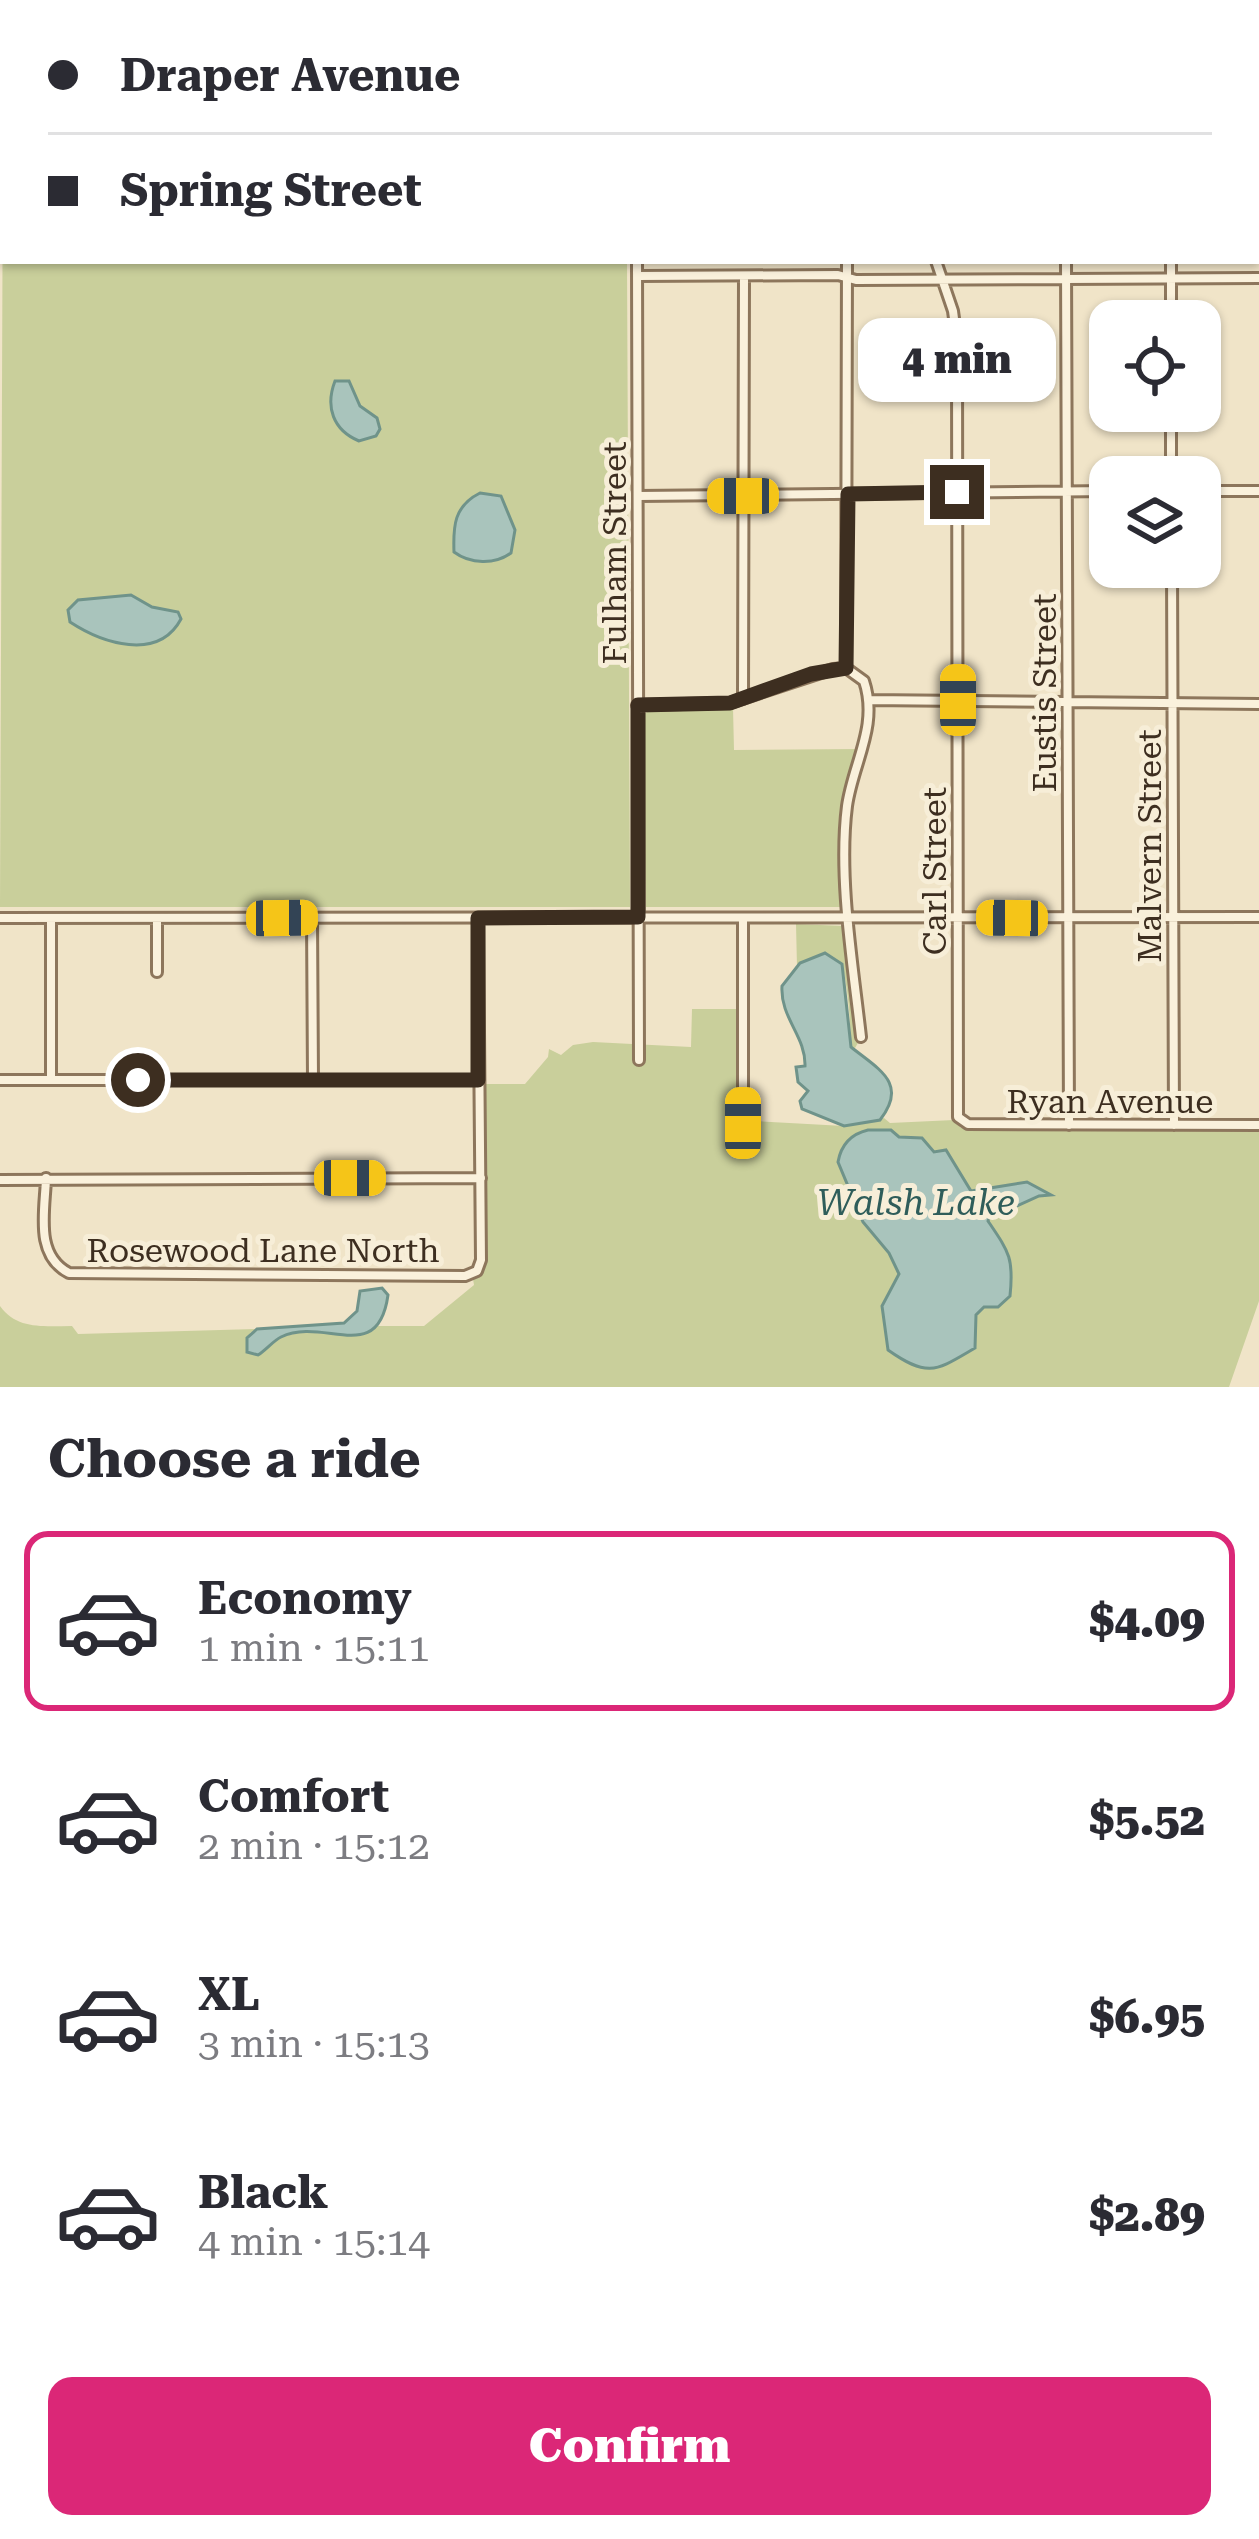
<!DOCTYPE html>
<meta charset="utf-8">
<style>
:root{--surface:#fff;--page:#f7f7f7;--text:#2b2b33;--muted:#7c7c81;--line:#e1e1e2;--accent:#db2777}
body{margin:0;font-family:"Roboto Serif",serif;background:var(--page);color:var(--text);height:100vh;display:flex;flex-direction:column;font-size:45px;white-space:nowrap}
*{box-sizing:border-box;margin:0}
p{font-size:39px;color:var(--muted)}
.icon{flex:none;width:66px;height:66px;fill:none;stroke:currentColor;stroke-width:2;stroke-linecap:round;stroke-linejoin:round}
.map{position:relative;height:1387px;overflow:hidden}
.details{display:flex;flex-direction:column;background:var(--surface);flex:1}
.details>*{flex:none}
.guide{position:absolute;left:0px;top:0px;width:1260px;height:264px;box-shadow:0 3px 9px #0004;display:grid;align-content:center;height:264px;padding:0 48px;background:var(--surface)}
.fabs{position:absolute;left:1089px;top:300px;display:grid;gap:24px}
.fabs a{display:grid;place-items:center;width:132px;height:132px;border-radius:24px;background:var(--surface);box-shadow:0 3px 9px #0004;font-size:60px}
.end{position:absolute;width:54px;height:54px;margin:-27px;border:15px solid #3d2e20;background:#fff;box-shadow:0 0 0 6px #fff}
.from{border-radius:50%}
.bubble{position:absolute;height:84px;border-radius:24px;background:var(--surface);box-shadow:0 3px 9px #0004;font-size:39px;font-weight:800;line-height:84px;text-align:center}
.car{position:absolute;width:36px;height:72px;margin:-36px -18px;border-radius:15px;box-shadow:0 0 9px 3px #0007;background:linear-gradient(#f5c518 24%,#345 0 40%,#f5c518 0 76%,#345 0 86%,#f5c518 0)}
.guide b{display:flex;align-items:center;gap:42px;height:114px;font-size:45px}
.guide b+b{border-top:3px solid var(--line)}
.guide i{width:30px;height:30px;background:var(--text)}
ul{padding:0;list-style:none}
li{display:flex;align-items:center;gap:36px;height:180px;margin:0 24px 18px;padding:0 24px;border:6px solid transparent;border-radius:24px}
li div{flex:1}
li b{display:block;font-size:45px}
li em{font-style:normal;font-weight:800}
li.current{border-color:var(--accent)}
li>.icon{width:108px;height:108px;stroke-width:1.5}
h2{padding:0 48px;font-size:54px;line-height:144px}
.action{display:flex;gap:24px;margin-top:auto;padding:24px 48px}
.action a{flex:1;height:138px;border-radius:24px;background:var(--accent);color:#fff;font-size:48px;font-weight:800;line-height:138px;text-align:center}
.map>svg:first-child{display:block}
</style>
<div class="map">
<svg width="1259" height="1387" viewBox="0 0 1259 1387">
<rect width="100%" height="100%" fill="#f0e4c8"/>
<path fill="#c9cf9b" d="M3,132v129h624l3,646h-630z
M733,708l1,42 127,-1 -19,57v101h-196l-4,-192 7,-4z
M796,924l48,2 14,117 -3,5 -4,-1c-1,-27 -2,-55 -9,-83l-42,-1 -3,4z
M692,1009h47v101l-4,14 7,8 9,-3 3,-8 90,5 40,-8 6,5 64,-3 7,8 298,1v172l-30,86h-1229v-81c17,24 44,20 72,20l6,8 179,-5 -7,4 -3,19 11,3 23,-18 21,-5 55,4 21,-10h46l50,-41 -1,-6 13,-14 -2,-181h41l23,-27 1,-8 12,6 12,-10 20,-3 98,5z"/>
<path fill="#a9c4bc" stroke="#6f938a" stroke-width="3" d="M335,381h14l11,25 17,12 3,11 -4,7 -17,5c-26,-11 -34,-34 -24,-60z
M480,493l21,3 14,34 -4,23c-16,12 -41,11 -57,-1 -1,-26 0,-46 26,-59z
M131,595l21,12 26,5 3,7c-23,43 -79,24 -111,3l-2,-12 10,-10z
M825,953l17,11 9,83c27,22 58,36 29,73l-36,6 -42,-17 -2,-8 8,-10 -10,-9 -2,-15 9,-1c1,-30 -25,-48 -23,-80l18,-23z
M868,1130h23l8,7 23,1 12,14 12,-2 25,41 56,-9 24,13 -12,1 -29,13 -15,-6 -7,18c21,31 26,37 22,75l-12,11h-14l-8,8 -1,33c-38,22 -46,31 -87,2l-6,-44 17,-32 -10,-21 -26,-31 -25,-60c3,-17 13,-28 30,-32z
M382,1288l6,7c-10,72 -64,21 -107,42 -8,4 -15,13 -23,18l-11,-3v-14l10,-9 87,-6 13,-12 3,-20z"/>
<g fill="none" stroke-linecap="round" stroke-linejoin="round">
<defs>
<path id="minor" d="M677,0l4,3
M780,0l1,3
M848,0v3
M927,0v3
M1063,0v3
M206,3v-3
M757,3h17
M637,261l2,799
M936,261l17,50 4,30 1,776 10,7 291,1
M1066,261l3,864
M1171,261v60
M637,276l201,-1 18,5 403,-2
M1171,411v66
M1200,491h59
M638,496l472,-5
M1172,567l2,558
M846,668l1,-407
M743,699l1,-423
M868,700l391,4
M637,705l93,-2 103,-34 13,-1 18,13c15,45 -11,82 -17,125 -9,71 6,159 14,231
M0,918l1259,-1
M51,918v162
M312,918l1,162
M743,918v205
M157,972v-54
M0,1080h478
M46,1178c-1,33 -12,77 23,95l396,3 12,-5 4,-11 -3,-342
M0,1180l481,-2"/>
<path id="major" d="M0,59l3,-1
M1257,67h2
M0,72h3"/>
</defs>
<use href="#minor" stroke="#8d765c" stroke-width="14"/>
<use href="#major" stroke="#5b4430" stroke-width="15"/>
<use href="#minor" stroke="#faf1dc" stroke-width="8"/>
<use href="#major" stroke="#f3d9a0" stroke-width="9"/>
</g>
<g fill="none" stroke-linecap="round" stroke-linejoin="round">
<path stroke="#3d2e20" stroke-width="15" d="M138,1080h340v-162l160,-1v-212l92,-2 81,-29 35,-6 2,-174 109,-2"/>
</g>
<g text-anchor="middle" stroke-width="10" stroke-linejoin="round" paint-order="stroke">
<g font-size="33" fill="#3d2e20" stroke="#f7eed8">
<text transform="translate(614 553) rotate(-90)" y="12">Fulham Street</text>
<text transform="translate(1044 693) rotate(-90)" y="12">Eustis Street</text>
<text transform="translate(1149 846) rotate(-90)" y="12">Malvern Street</text>
<text transform="translate(934 871) rotate(-90)" y="12">Carl Street</text>
<text x="1110" y="1113">Ryan Avenue</text>
<text x="263" y="1262">Rosewood Lane North</text>
</g>
<g font-size="36" font-style="italic" fill="#2f5d5a" stroke="#f7eed8">
<text x="916" y="1215">Walsh Lake</text>
</g>
</g>
</svg>
<div class="fabs">
<a><svg class="icon" aria-label="locate" viewBox="0 0 24 24"><circle cx="12" cy="12" r="6"/><path d="M12 2v4M12 18v4M2 12h4M18 12h4"/></svg></a>
<a><svg class="icon" aria-label="layers" viewBox="0 0 24 24"><path d="M12 4l9 5-9 5-9-5zM3 14l9 5 9-5"/></svg></a>
</div>
<i class="end from" style="left:138px;top:1080px"></i>
<i class="end" style="left:957px;top:492px"></i>
<div class="bubble" style="left:858px;top:318px;width:198px">4 min</div>
<i class="car" style="left:743px;top:496px;rotate:270deg"></i>
<i class="car" style="left:958px;top:700px;rotate:0deg"></i>
<i class="car" style="left:282px;top:918px;rotate:89deg"></i>
<i class="car" style="left:1012px;top:918px;rotate:271deg"></i>
<i class="car" style="left:743px;top:1123px;rotate:0deg"></i>
<i class="car" style="left:350px;top:1178px;rotate:90deg"></i>
<div class="guide">
<b><i class="from"></i>Draper Avenue</b>
<b><i></i>Spring Street</b>
</div>
</div>
<section class="details">
<h2>Choose a ride</h2>
<ul>
<li class="current"><svg class="icon" aria-label="car" viewBox="0 0 24 24"><path d="M5 17H2v-5l4-1 3-4h7l3 4 3 1v5h-3M9 17h6M6 11h13"/><circle cx="7" cy="17" r="2"/><circle cx="17" cy="17" r="2"/></svg><div><b>Economy</b><p>1 min · 15:11</p></div><em>$4.09</em></li>
<li><svg class="icon" aria-label="car" viewBox="0 0 24 24"><path d="M5 17H2v-5l4-1 3-4h7l3 4 3 1v5h-3M9 17h6M6 11h13"/><circle cx="7" cy="17" r="2"/><circle cx="17" cy="17" r="2"/></svg><div><b>Comfort</b><p>2 min · 15:12</p></div><em>$5.52</em></li>
<li><svg class="icon" aria-label="car" viewBox="0 0 24 24"><path d="M5 17H2v-5l4-1 3-4h7l3 4 3 1v5h-3M9 17h6M6 11h13"/><circle cx="7" cy="17" r="2"/><circle cx="17" cy="17" r="2"/></svg><div><b>XL</b><p>3 min · 15:13</p></div><em>$6.95</em></li>
<li><svg class="icon" aria-label="car" viewBox="0 0 24 24"><path d="M5 17H2v-5l4-1 3-4h7l3 4 3 1v5h-3M9 17h6M6 11h13"/><circle cx="7" cy="17" r="2"/><circle cx="17" cy="17" r="2"/></svg><div><b>Black</b><p>4 min · 15:14</p></div><em>$2.89</em></li>
</ul>
<div class="action"><a>Confirm</a></div>
</section>
